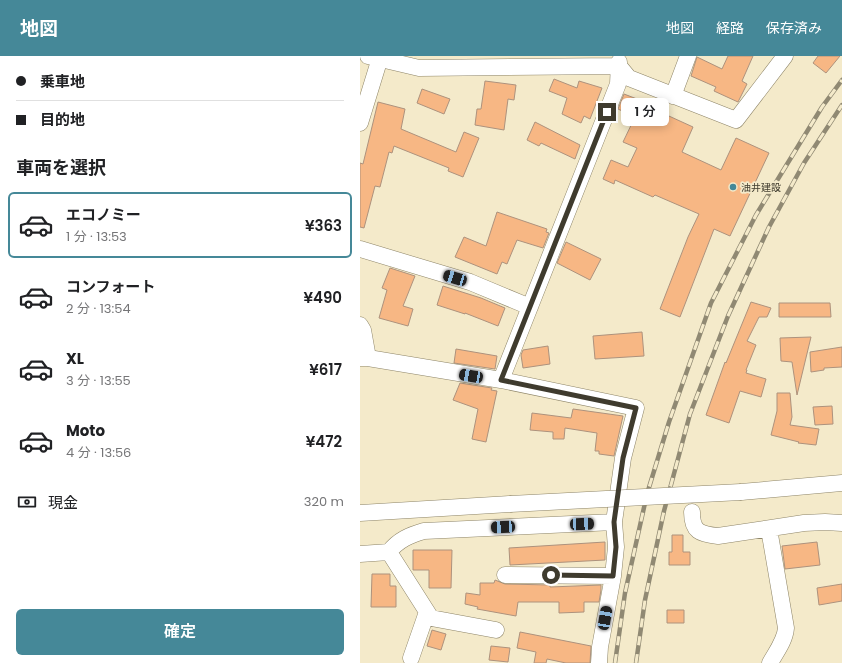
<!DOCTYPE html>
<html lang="ja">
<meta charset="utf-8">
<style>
:root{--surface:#fff;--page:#f2f2f2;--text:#202124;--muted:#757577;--line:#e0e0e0;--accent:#458898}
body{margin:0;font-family:Poppins,"Noto Sans JP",sans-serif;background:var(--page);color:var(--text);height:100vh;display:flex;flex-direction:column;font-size:15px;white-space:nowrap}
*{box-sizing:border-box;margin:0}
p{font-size:13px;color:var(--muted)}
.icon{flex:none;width:22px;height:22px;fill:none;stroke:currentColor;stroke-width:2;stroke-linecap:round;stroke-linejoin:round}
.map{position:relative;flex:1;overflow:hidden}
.panel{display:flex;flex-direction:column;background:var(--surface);width:360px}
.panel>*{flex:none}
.top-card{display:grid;align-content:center;height:88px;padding:0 16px;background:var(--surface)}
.end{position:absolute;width:18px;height:18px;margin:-9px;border:5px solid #3f3b2e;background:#fff;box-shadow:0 0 0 2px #fff}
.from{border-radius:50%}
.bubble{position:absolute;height:28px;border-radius:6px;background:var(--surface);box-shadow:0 2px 10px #0003;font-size:13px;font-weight:600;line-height:28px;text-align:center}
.car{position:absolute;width:12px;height:24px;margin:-12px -6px;border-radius:5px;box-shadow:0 0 3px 1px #0007;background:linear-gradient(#222 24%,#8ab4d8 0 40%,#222 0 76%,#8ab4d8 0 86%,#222 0)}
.top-card b{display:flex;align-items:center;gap:14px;height:38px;font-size:15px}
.top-card b+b{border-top:1px solid var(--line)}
.top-card i{width:10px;height:10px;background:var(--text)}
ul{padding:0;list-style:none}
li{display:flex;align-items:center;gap:12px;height:66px;margin:0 8px 6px;padding:0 8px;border:2px solid transparent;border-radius:6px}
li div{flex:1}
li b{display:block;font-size:15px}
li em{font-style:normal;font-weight:600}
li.active{border-color:var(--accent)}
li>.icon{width:36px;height:36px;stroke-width:1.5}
h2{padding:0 16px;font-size:18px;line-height:48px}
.pay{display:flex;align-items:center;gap:10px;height:44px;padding:0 16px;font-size:15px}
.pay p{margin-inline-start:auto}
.action{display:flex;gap:8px;margin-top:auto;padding:8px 16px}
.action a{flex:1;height:46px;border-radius:6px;background:var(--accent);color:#fff;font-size:16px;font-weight:600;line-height:46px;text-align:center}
header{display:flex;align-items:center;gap:24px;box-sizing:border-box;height:56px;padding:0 20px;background:var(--accent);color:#fff}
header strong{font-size:19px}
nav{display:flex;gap:22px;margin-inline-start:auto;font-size:14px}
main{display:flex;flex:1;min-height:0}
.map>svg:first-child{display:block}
</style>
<header>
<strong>地図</strong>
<nav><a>地図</a><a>経路</a><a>保存済み</a></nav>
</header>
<main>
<section class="panel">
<div class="top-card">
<b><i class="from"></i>乗車地</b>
<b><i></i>目的地</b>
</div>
<h2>車両を選択</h2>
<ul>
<li class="active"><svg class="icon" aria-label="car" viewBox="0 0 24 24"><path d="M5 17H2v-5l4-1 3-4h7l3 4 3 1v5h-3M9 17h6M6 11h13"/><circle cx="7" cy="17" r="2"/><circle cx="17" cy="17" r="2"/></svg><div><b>エコノミー</b><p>1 分 · 13:53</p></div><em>¥363</em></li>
<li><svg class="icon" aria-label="car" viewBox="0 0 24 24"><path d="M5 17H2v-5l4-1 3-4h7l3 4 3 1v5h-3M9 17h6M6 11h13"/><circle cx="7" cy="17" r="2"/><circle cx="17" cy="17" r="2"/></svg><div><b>コンフォート</b><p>2 分 · 13:54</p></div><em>¥490</em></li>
<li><svg class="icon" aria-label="car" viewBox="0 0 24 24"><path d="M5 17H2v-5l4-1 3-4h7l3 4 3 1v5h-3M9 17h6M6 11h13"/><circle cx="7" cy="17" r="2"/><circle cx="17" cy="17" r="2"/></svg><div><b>XL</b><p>3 分 · 13:55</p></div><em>¥617</em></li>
<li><svg class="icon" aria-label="car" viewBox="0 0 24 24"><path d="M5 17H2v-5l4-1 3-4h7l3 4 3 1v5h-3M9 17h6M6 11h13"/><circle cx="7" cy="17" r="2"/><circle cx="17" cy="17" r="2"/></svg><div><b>Moto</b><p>4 分 · 13:56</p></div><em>¥472</em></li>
</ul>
<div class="pay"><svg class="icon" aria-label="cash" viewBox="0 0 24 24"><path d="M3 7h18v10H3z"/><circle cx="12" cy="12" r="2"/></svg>現金<p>320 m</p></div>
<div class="action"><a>確定</a></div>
</section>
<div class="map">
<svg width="482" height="607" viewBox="0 0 482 607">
<rect width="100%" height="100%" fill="#f4eaca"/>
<path fill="#f7b784" stroke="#ad927d" d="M368,0h25l-11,25 5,3 -9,18 -24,-11 2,-4 -25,-11 6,-19 25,12z
M458,0h22l-14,17 -13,-10z
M194,23l23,9 2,-7 23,7 -12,31 -6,-3 -3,7 -19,-9 5,-16 -18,-7z
M125,25l31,4 -2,15 -6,-1 -4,31 -29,-5 2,-16h4z
M62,33l28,10 -6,15 -27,-11z
M264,38l13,5 -1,2 57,26 -11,25 39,18 15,-32 33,15 -39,83 -16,-7 -34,88 -20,-8 28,-72 11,-23 -44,-19 -2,2 -38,-17 -1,4 -11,-5 8,-19 17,7 9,-19 -14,-6 12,-25 -17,-8z
M18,46l27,7 -4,20 55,23 8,-20 15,6 -16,39 -15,-6 1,-3 -55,-22 -2,7 -3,-1 -9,35 -5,-1 -11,42 -4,-1v-64l3,1z
M175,66l45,23 -5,14 -34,-16 -2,3 -12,-6z
M137,156l50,17 -1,3 3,1 -6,15 -26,-8 -10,24 -5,-2 -5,12 -42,-17 9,-20 22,9z
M206,186l35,17 -11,21 -33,-17z
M30,212l25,8 -12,30 10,3 -5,17 -29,-8 8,-28 -5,-2z
M83,230l38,12 24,10 -7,18 -33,-13v1l-28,-9z
M391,246l20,6 -4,9h-8l-12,24 9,4 -10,25h1l-1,3 20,6 -5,18 -21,-6 -11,32 -23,-8 19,-53 1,1z
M419,247h51l1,14h-52z
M282,276l2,24 -49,3 -2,-23z
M451,281l-14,58 -5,-33 -11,-1 -1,-23z
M188,290l2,18 -27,4 -2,-13 2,-5z
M482,291v20l-18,1v2l-13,2 -1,-20z
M96,293l41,7 -2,13 -41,-6z
M100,327l32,5 -1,2 6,1 -11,51 -14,-3 6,-30 -25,-9z
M417,337h13l2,24 -2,8 29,4 -3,16 -18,-2 1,-1 -28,-7 6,-24z
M472,350l1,18 -18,1 -2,-18z
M213,353l50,7 -9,40 -15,-2v-3h-4l2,-18 -32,-5 -1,11h-11v-7l-23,-2 2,-17 39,5z
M312,479h11v17h7v13h-21v-13h3z
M245,486v18l-95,5 -1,-17z
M457,486l3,23 -35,4 -3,-23z
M53,494h39l-1,38h-22v-18h-16z
M12,518h18v12h6v21h-25z
M135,524l10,4 45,1v2l51,-2v5l-2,12h-15v10l-25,1v-11h-41l-2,14 -39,-7 1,-2 -13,-3 1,-11 14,2v-12h14z
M482,528v17l-23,4 -2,-17z
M307,554h17v13h-17z
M72,574l14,4 -5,16 -14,-4z
M160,576l71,14 -1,17h-24l-19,-4 -1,4h-12l2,-11 -19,-4z
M131,590l19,2 -2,14 -19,-2z"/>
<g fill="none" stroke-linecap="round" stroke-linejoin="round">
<defs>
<path id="minor" d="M8,0l51,12 200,-2 10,12 107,42 49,-64
M313,40l15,-40
M0,67l20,-65
M0,193l110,33 60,25
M0,269l3,5 5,28
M0,302h8l133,22 135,28 -13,50 -9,64 2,25 -3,29 -13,71 -1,16
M141,324l117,-296 1,-22
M381,436l101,-9
M332,456c0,20 8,22 26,24l86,-13 21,-1 17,1
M0,457l150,-9
M409,473l17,99c-1,13 -10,24 -16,35
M29,496l42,66 65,12
M0,498l29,-2c9,-12 21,-17 35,-21l190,-9
M145,519l108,1
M51,602l16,-46"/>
</defs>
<use href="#minor" stroke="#8e8568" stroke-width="17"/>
<use href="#minor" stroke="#fff" stroke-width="16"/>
<defs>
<path id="rail" d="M255,607l10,-70 22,-99 22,-72 42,-119 45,-88 66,-108 20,-27
M276,607l9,-63 19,-89 26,-97 38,-98 41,-89 35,-64 38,-58"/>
</defs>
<use href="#rail" stroke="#908973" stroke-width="4.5"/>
<use href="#rail" stroke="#f4eaca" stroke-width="3" stroke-dasharray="9" stroke-linecap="butt"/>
<defs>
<path id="minor-bridge" d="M150,448l231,-12"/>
</defs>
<use href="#minor-bridge" stroke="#8e8568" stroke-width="17" stroke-linecap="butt"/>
<use href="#minor-bridge" stroke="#fff" stroke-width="16"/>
</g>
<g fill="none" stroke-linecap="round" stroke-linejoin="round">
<path stroke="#3f3b2e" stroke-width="5" d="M191,519l62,1 3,-29 -2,-25 9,-64 13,-50 -135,-28 106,-268"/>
</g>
<circle fill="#458898" stroke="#f4eaca" stroke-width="1.5" cx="373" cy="131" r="4"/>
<g text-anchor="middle" stroke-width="3.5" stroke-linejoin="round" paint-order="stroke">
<g font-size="10" fill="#3f3b2e" stroke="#f4eaca" text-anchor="start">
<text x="381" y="135">油井建設</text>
</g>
</g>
</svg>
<i class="end from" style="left:191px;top:519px"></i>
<i class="end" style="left:247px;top:56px"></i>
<div class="bubble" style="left:261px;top:42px;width:48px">1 分</div>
<i class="car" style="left:95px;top:222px;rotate:287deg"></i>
<i class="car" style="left:111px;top:320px;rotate:280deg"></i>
<i class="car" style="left:222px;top:468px;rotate:88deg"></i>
<i class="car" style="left:143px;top:471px;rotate:267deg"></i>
<i class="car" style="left:245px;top:562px;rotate:10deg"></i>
</div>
</main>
